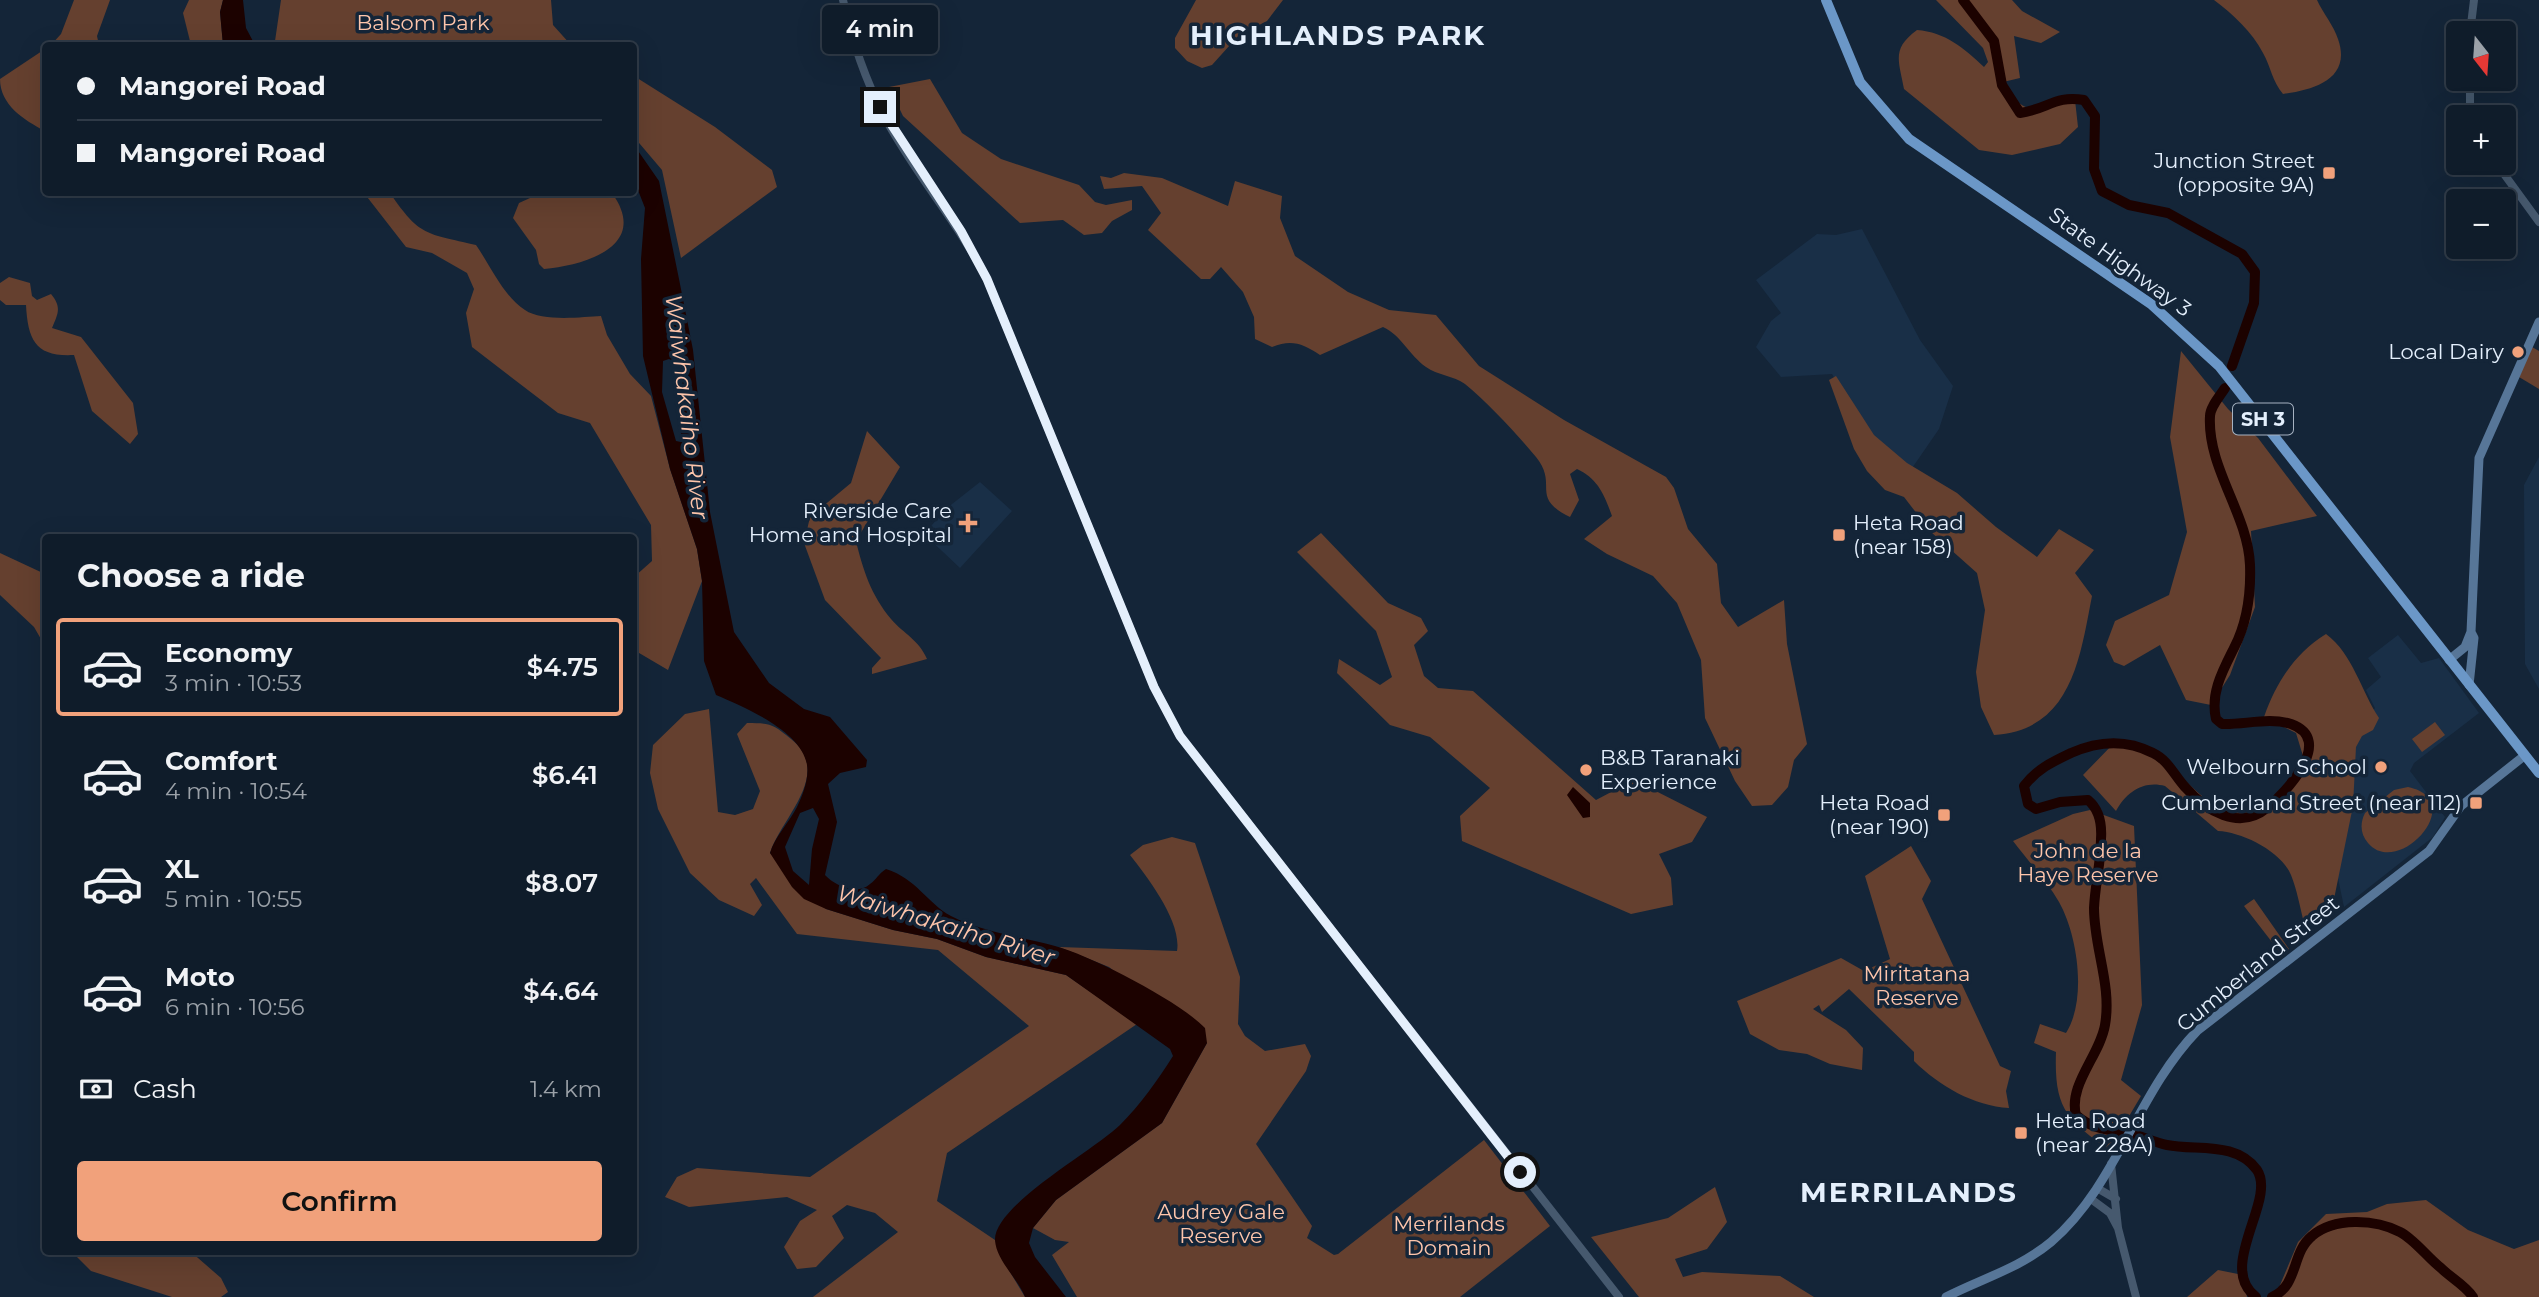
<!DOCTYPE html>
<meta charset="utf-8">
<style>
:root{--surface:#0f1c2a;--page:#182532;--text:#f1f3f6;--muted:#9ba1a8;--line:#2f3a47;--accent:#f1a17b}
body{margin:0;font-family:Montserrat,sans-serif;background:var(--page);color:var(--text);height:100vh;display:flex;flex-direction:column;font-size:26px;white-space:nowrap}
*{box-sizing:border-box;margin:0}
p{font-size:23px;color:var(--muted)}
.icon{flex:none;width:38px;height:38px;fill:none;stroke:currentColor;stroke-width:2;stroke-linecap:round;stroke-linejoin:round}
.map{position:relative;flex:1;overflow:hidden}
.panel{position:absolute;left:42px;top:534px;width:595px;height:721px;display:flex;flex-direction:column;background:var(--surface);border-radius:7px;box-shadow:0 7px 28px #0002,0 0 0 2px var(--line)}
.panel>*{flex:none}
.hud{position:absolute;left:42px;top:42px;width:595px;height:154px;border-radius:7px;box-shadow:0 7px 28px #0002,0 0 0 2px var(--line);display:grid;align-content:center;height:154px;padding:0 35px;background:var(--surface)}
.needle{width:46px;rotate:163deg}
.tools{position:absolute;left:2446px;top:21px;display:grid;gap:14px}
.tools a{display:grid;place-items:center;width:70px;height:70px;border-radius:7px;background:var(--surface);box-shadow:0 7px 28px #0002,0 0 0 2px var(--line);font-size:35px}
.end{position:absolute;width:32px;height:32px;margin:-16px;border:9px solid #e4effc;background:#111;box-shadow:0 0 0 4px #111}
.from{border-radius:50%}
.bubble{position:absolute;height:49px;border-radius:7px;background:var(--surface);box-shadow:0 7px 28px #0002,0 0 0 2px var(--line);font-size:23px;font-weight:600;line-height:49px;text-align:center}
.hud b{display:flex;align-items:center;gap:24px;height:66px;font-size:26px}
.hud b+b{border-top:2px solid var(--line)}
.hud i{width:18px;height:18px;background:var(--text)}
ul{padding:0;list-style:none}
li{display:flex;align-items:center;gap:21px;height:98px;margin:0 14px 10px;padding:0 21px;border:4px solid transparent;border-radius:7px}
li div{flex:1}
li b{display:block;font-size:26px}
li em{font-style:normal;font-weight:600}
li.current{border-color:var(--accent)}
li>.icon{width:63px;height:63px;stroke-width:1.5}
h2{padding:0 35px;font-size:32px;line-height:84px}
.pay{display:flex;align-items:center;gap:18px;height:77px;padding:0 35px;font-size:26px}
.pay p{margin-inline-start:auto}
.button{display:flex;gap:14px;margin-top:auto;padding:14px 35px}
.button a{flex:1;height:80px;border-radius:7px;background:var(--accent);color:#111;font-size:28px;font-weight:600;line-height:80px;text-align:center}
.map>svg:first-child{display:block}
</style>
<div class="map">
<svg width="2539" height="1297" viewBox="0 0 2539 1297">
<rect width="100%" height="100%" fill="#142538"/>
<path fill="#192f47" d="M1862,229l58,111 33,46 -14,43 -31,45 -43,-42 -33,-58 -51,3 -25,-30 15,-26 10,-8 -25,-33 61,-46 19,1z
M2539,457v232l-14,-25 -1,-179z
M980,482l32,29 -52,57 -36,-34 23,-26z
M2398,635l23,28 18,-5 40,55 -65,50 -4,8 35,46 -12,20 -89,70 -11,-53 26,-122 16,-24 -9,-18 15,-13 -13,-19z"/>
<path fill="#65402f" d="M74,0h36l-13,36 2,9h-48l10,-11z
M189,0h34l-3,12 3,33h-32l-8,-32z
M281,0h270l2,25 18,20h-294l-2,-4z
M1196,0h87l-16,21 -28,14 -27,30 -10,3 -15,-7 -12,-13v-10z
M1936,0h76l10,11 38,21 -19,11 -27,-7 6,42 -17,4c22,38 33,27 72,18l3,27 -18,17 -48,11 -33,-5 -75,-61c-5,-28 -13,-40 13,-59 28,2 47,18 67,37l4,-5 -5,-14z
M2214,0h103c6,13 17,26 21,39 14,40 -24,51 -55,55 -11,-13 -12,-27 -20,-41 -11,-21 -30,-39 -49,-53z
M45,49v82c-21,-11 -45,-26 -45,-52z
M634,76l81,51 57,43 5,17 -96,71 -19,-88 -28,-33z
M930,79l32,54 39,26 78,26 16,17 11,3 26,-5v10l-20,11 -10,12 -18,2 -21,-15 -43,3 -117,-107 -14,-29z
M1124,173l38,5 66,28 7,-25 47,15 -2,22 15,38 53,36 41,18 47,5 43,51 85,54 102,57 8,11 14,41 29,35 4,39 17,24 46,-27 3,44 20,100 -13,16 -6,27 -16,18 -20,1 -17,-25 -30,-63 -4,-58 -24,-57 -24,-27 -46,-22 -23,-15 28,-23c-8,-22 -14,-37 -35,-47l-7,5 9,26 -9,17c-41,-20 -11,-32 -34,-60 -19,-23 -48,-54 -71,-73 -11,-8 -28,-9 -39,-17 -17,-12 -24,-31 -43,-40l-63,28c-17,-11 -28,-16 -48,-8l-17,-8 -1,-22 -11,-25 -22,-25 -11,12h-9l-53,-49 13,-17 -19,-27 -38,3 -4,-13 11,2z
M364,193h26c30,44 36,40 86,52 14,20 28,52 49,65 17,12 57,7 76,6l6,19 23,39 21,22 19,73 27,80 5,32 -34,89 -34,-20v-73l18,-16 -1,-36 -61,-102 -32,-10 -86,-66 -6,-34 8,-24 -7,-16 -35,-20 -26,-6z
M541,193h71c38,53 -26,72 -68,76l-5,-5 -3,-14 -23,-32 6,-15z
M9,277l21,6 2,13 5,4 14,-6c11,13 7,20 1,34l29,9 52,66 5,31 -8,10 -38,-33 -18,-56c-38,2 -46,-14 -48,-50h-20l-6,-5v-17z
M2532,347l7,4v38l-20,-12z
M2181,351l47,58 30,29 59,78 -66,15 4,76 -25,68 -19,30 -25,-5 -26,-55 -36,21 -10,-4 -8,-17 9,-24 54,-26 18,-63 -17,-95z
M1836,376l38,59 33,28 50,30 39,34 41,30 22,-28 35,21 -19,23 17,23c-12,61 -20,134 -98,139l-13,-28 -5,-35 9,-62 -8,-37 -46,-41 -27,-35 -19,-7 -18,-19 -13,-22 -25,-69z
M867,431l33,36 -44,74c7,29 15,54 35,78 13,15 28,21 36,40l-55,15v-6l9,-10 -56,-58 -21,-57 6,-26 41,-34z
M1321,533l67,70 33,15 7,13 -14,14 10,31 14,12 35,3 123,109 38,-20 73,37 -15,25 -33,12 12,24 2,27 -42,9 -169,-73 -2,-25 30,-28 -60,-51 -40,-12 -53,-52 2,-14 41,26 12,-8 -16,-46 -79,-79z
M0,553l45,21v72l-11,-19 -34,-32z
M2326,634c27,20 35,57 53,84l-6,12 -11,6 -6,11 -3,59 -19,93 -30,24c-4,-16 -7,-33 -13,-48 -10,-24 -49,-43 -73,-44l-53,-45c-21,-6 -39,6 -49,25l-33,-36 34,-35c17,6 33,14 48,24 16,11 29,27 45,38 44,29 77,-5 93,-46l-7,-23 -32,-16c12,-34 30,-63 62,-83z
M709,709l9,103 17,3 18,-6 7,-18 -23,-57 10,-11c23,0 26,1 44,16 43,34 -10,79 -21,114l56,56 67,21 44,9 49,18 80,18 71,49 -190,129 -10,48 58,39 6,17 24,40h-212l85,-65 -23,-19 -28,-8 -15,11 12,22 -28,29 -19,2 -13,-22 16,-26 17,-11 -30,-13 -98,10 -24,-10 12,-20 20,-9 113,9 219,-151 -91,-76 -141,-16 -41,-56 -6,6 12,21 -8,11 -35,-16 -29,-27 -32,-64 -8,-36 3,-28 32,-31z
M2435,722l10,13 -23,17 -10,-13z
M2408,787c62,13 -10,92 -40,56 -8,-9 -8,-20 -3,-30l29,-23z
M2090,810l44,16 8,179 -21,75 20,16 -32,54c-43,-31 -55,-42 -53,-98l-22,-9 6,-19 26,9c21,-33 12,-97 -7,-131 -12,-21 -31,-41 -46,-61l60,-27z
M1172,837l23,6 45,134 -2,47 7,12 20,15 40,-7 6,12 -5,15 -50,73 56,82 -5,12 27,17 4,-1 146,-114 66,86 -90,71h-383l-25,-42 17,-13 -14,-2 -22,-12 23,-28 106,-77 45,-80 -98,-76 -50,-20 118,4c5,-29 -29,-73 -47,-96l13,-10z
M1911,846l20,35 -9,18 78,167 11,5 -5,20 3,17c-35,-2 -70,-22 -95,-47v-9l-65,-63 -27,23 -3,-7 -6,4 33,21 17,18 -1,22 -32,-6 -23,-10 -28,-4 -29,-16 -13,-33 104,-43 23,13 26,-12 -25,-83z
M2254,899l35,50 -7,6 -38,-49z
M1715,1187l12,35 -20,27 -32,10 8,18 19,-5 78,4 34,21h-175l-48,-60 77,-19z
M2426,1200l42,30 46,19 25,-9v57h-264l23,-55 28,-28 41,-2 20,-8z
M71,1251h119l31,27 7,14 -7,5h-49l-81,-26z
M2218,1270l25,5 4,22h-60z"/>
<path fill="#1c0200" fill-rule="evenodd" d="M223,0h20l3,28 9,17h-32l-3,-33z
M634,145l25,36 20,98 14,71 17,162 24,120 35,51 35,26 26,8 37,43 -1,7 -26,6 -12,11 9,38 -12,53c9,10 32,21 45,9 7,-5 8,-10 16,-15 31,10 41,34 65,47 31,16 71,21 104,30 37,10 124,55 150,82l2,15 -45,80 -106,77 -23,28 -4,15 6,14 31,40h-41c-7,-18 -29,-37 -30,-57 -1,-35 101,-91 125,-115 20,-20 38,-45 53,-69l-3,-7 -104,-74 -80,-18 -49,-18 -44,-9 -67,-21 -22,-10 -12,-12 -22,-34c5,-17 19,-30 27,-46 6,-13 12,-28 10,-42 -5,-34 -63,-58 -91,-70l-12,-34 -2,-80 -5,-32 -27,-80 -27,-113 -2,-97 4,-51 -11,-28zM669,359l9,4 5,9 -2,70 -5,-1 -14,-49 1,-31zM813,808l6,11 -7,30 -3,36 -16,-14 -8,-24 15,-34z
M1573,787l17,16v14l-7,1 -16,-23z"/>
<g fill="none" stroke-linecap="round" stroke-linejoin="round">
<path stroke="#1c0200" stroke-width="10" d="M1963,0l31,41 8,44 18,28c28,-4 35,-18 64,-13l11,16 -1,53 8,22 27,14 39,8 74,41 13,18 -1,31 -22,63
M2225,388c-5,8 -15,19 -15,28 -3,52 38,98 40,149 1,28 -3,58 -16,83 -11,22 -24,45 -18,71l6,5c22,1 47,-7 69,0 45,16 -6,69 -24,84 -28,23 -61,3 -82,-21 -11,-12 -17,-27 -32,-34 -27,-14 -55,-12 -82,0 -19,9 -34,16 -47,33l4,18 8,5 24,-7 28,-2c12,10 14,24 13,39 0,23 -6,46 -7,69 0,40 18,77 11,117 -5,30 -37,60 -29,90 17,16 39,15 60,20 10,3 20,8 31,10 30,6 69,-4 90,25 20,30 -41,97 -1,127
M2272,1297c27,-12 19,-44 40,-61 22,-19 63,-17 88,-4 14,7 28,26 41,36 10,10 24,17 32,29"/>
<path stroke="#46596e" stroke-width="8" d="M843,0c9,41 22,79 41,116 30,57 74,106 103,163l167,408 26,49 439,561
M2470,33l4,-33
M2470,117v-38
M2496,163l43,59
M2111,1164l7,64 18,69
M2097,1188l19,11
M2091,1199l19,14 8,15"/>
<path stroke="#577698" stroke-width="9" d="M2449,660l16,-13 6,-15
M2469,685l5,-47 -3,-6 8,-174 60,-136
M1946,1297c35,-18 74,-29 105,-55 66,-57 86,-149 146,-211l232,-180 32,-45 63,-50"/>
<path stroke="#6b97c7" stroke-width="10" d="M1826,0l34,82 49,57 242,165 68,62 320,407"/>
</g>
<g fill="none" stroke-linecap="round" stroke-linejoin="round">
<path stroke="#e4effc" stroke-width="9" d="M880,107l81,124 26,48 167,408 26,49 340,436"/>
</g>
<g fill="#f1a17b" stroke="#142538" stroke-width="2.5">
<rect x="2322" y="166" width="14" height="14" rx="3.5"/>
<circle cx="2518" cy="352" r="7"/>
<path d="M964.5 512.5h7v7h7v7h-7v7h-7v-7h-7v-7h7z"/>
<rect x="1832" y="528" width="14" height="14" rx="3.5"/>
<circle cx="2381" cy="767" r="7"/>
<circle cx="1586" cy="770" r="7"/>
<rect x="2469" y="796" width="14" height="14" rx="3.5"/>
<rect x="1937" y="808" width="14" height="14" rx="3.5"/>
<rect x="2014" y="1126" width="14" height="14" rx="3.5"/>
</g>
<g text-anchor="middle" stroke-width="7" stroke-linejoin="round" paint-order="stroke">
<rect fill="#142538" stroke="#a6b2c1" stroke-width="2" x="2233" y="403.5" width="60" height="31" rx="5"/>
<g font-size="19" font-weight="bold" fill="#e4effc">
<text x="2263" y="426">SH 3</text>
</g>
<g font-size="21" fill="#fec5ab" stroke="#142538">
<text x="423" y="30">Balsom Park</text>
<text x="2088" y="858">John de la<tspan x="2088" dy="24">Haye Reserve</tspan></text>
<text x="1917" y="981">Miritatana<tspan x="1917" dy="24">Reserve</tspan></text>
<text x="1221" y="1219">Audrey Gale<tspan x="1221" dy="24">Reserve</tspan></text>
<text x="1449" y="1231">Merrilands<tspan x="1449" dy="24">Domain</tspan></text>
</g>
<g font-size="21" fill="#e4effc" stroke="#142538" text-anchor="end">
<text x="2315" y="168">Junction Street<tspan x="2315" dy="24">(opposite 9A)</tspan></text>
<text x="2504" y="359">Local Dairy</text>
<text x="952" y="518">Riverside Care<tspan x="952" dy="24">Home and Hospital</tspan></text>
<text x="1853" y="530" text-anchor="start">Heta Road<tspan x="1853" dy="24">(near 158)</tspan></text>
<text x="1600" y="765" text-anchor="start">B&amp;B Taranaki<tspan x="1600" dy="24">Experience</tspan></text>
<text x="2367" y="774">Welbourn School</text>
<text x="1930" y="810">Heta Road<tspan x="1930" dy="24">(near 190)</tspan></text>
<text x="2462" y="810">Cumberland Street (near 112)</text>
<text x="2035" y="1128" text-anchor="start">Heta Road<tspan x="2035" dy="24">(near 228A)</tspan></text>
</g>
<g font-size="21" fill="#e4effc" stroke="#142538">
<text transform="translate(2120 262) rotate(36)" y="7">State Highway 3</text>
<text transform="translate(2258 964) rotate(-39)" y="7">Cumberland Street</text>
</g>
<g font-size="23" font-style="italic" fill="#fdc4aa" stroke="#142538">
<text transform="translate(687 407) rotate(83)" y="8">Waiwhakaiho River</text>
<text transform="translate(946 925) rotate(17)" y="8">Waiwhakaiho River</text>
</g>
<g font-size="28" font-weight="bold" letter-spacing="2" fill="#e4effc" stroke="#142538">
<text x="1338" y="45">HIGHLANDS PARK</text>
<text x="1909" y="1202">MERRILANDS</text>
</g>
</g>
</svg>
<div class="tools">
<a><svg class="needle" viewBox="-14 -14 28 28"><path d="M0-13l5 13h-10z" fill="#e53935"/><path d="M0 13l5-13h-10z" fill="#9ba1a8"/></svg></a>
<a>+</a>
<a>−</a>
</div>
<i class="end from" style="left:1520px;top:1172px"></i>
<i class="end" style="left:880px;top:107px"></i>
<div class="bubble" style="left:822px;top:5px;width:116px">4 min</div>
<div class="hud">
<b><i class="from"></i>Mangorei Road</b>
<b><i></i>Mangorei Road</b>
</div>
<section class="panel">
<h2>Choose a ride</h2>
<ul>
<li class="current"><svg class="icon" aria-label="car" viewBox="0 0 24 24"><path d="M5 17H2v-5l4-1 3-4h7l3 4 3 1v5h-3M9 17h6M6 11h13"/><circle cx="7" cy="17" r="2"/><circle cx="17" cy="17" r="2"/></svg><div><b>Economy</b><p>3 min · 10:53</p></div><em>$4.75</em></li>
<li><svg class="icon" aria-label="car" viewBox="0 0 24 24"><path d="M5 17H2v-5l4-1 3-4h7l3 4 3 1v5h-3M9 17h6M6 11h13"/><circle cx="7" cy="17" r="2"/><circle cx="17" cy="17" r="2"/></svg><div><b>Comfort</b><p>4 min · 10:54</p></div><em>$6.41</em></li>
<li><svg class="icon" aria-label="car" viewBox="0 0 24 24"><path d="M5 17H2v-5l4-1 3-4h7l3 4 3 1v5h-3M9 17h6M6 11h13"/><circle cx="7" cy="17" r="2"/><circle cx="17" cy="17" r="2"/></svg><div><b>XL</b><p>5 min · 10:55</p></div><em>$8.07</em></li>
<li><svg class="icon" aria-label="car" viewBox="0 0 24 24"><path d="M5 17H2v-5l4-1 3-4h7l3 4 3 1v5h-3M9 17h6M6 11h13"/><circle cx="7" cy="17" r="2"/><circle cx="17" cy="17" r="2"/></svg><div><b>Moto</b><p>6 min · 10:56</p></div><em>$4.64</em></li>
</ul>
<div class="pay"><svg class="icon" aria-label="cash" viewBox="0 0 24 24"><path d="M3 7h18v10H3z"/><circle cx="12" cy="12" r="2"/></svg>Cash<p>1.4 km</p></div>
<div class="button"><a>Confirm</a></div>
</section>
</div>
